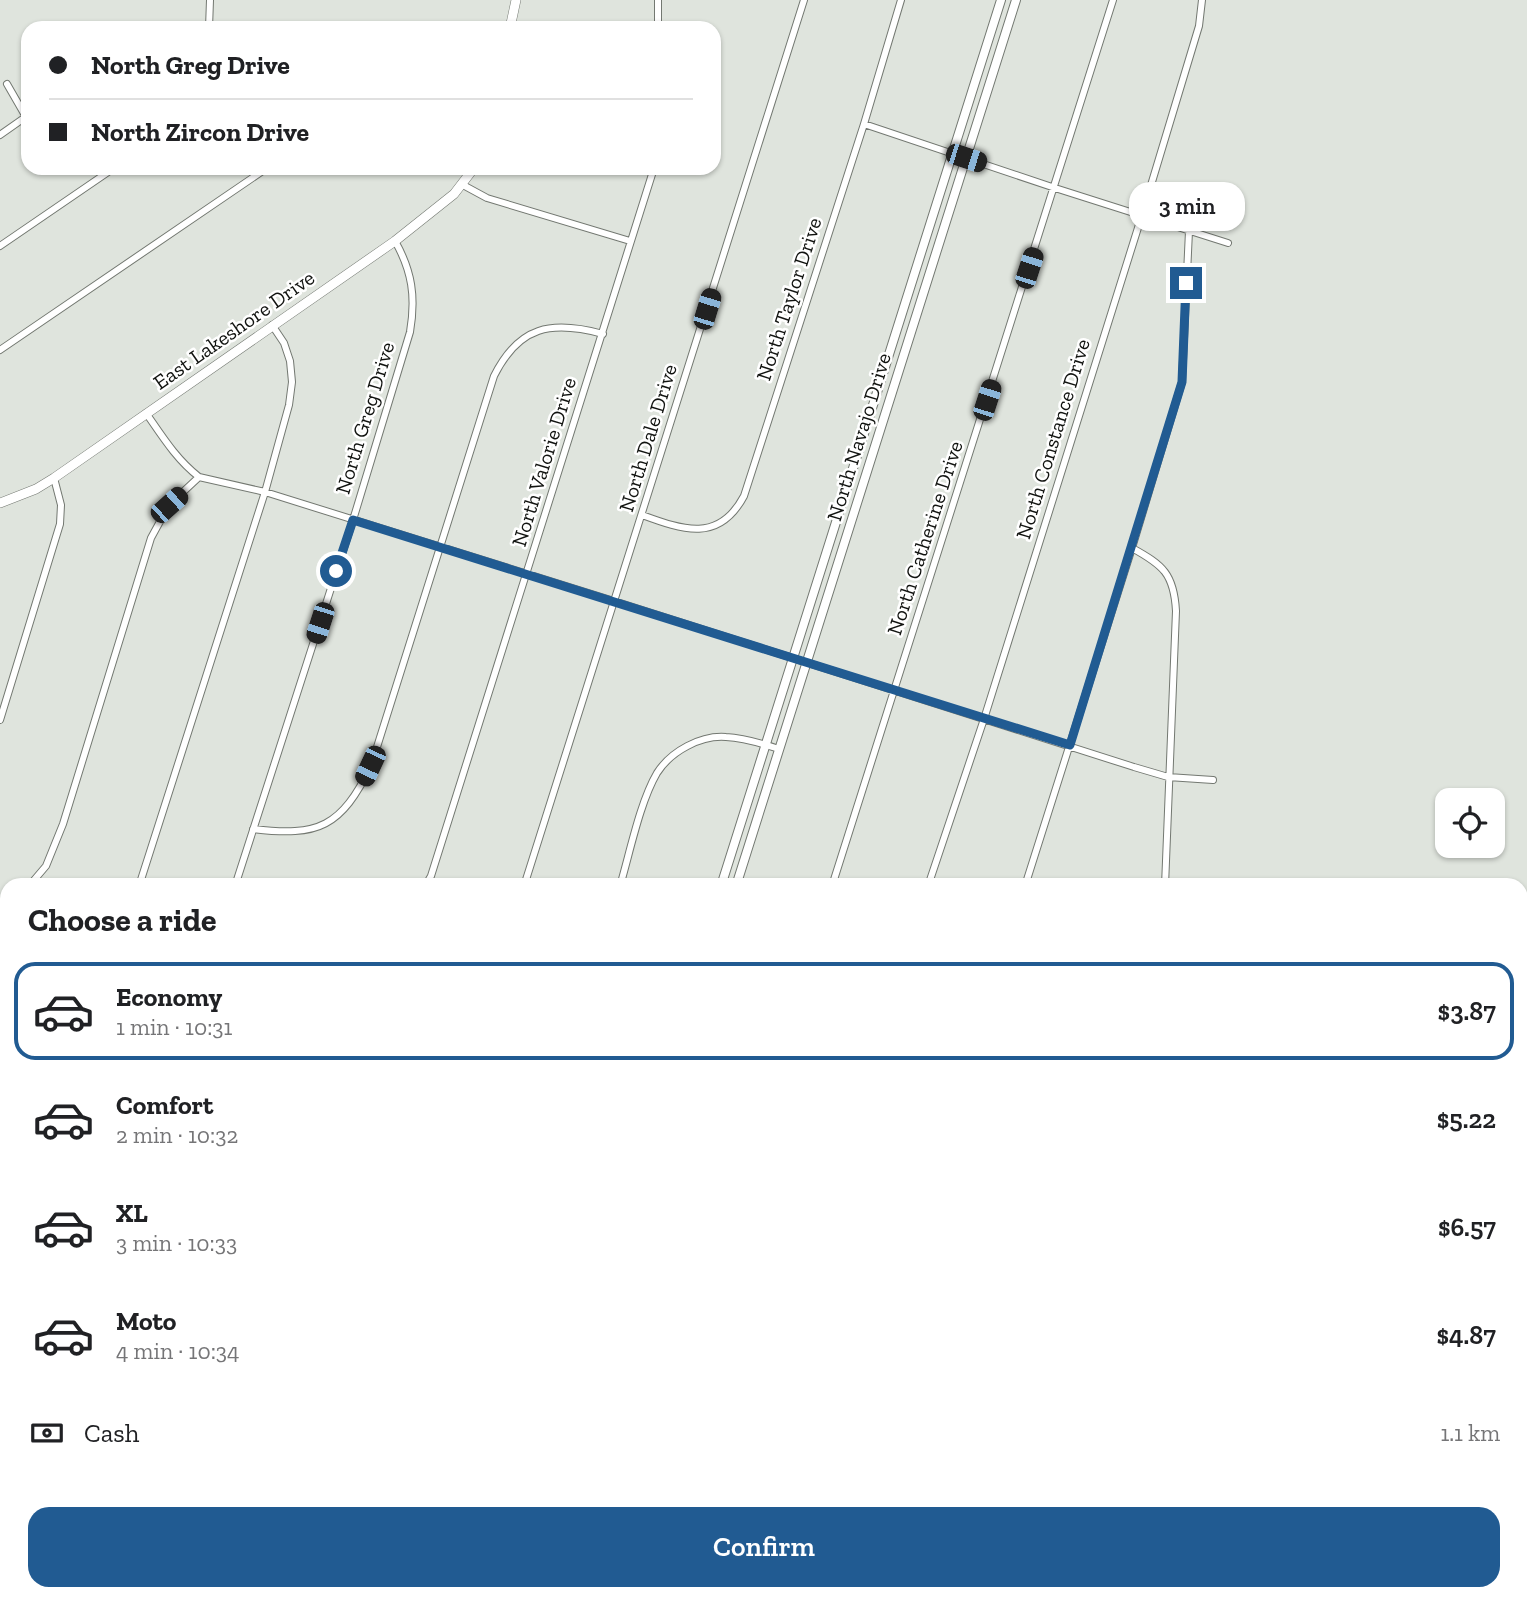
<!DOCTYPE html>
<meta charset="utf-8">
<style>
:root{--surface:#fff;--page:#f2f2f2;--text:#202124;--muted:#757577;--line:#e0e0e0;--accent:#215b92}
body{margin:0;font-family:"Zilla Slab",serif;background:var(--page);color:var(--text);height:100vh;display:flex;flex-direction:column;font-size:26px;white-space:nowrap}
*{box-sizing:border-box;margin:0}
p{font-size:23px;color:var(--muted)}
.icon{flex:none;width:38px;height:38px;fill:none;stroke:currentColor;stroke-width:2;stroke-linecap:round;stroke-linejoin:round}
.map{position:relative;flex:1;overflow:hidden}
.drawer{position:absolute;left:0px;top:878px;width:1528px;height:723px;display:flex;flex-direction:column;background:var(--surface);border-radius:21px 21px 0 0;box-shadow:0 2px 5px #0004}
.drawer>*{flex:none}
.top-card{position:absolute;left:21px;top:21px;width:700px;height:154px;border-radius:21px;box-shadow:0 2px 5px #0004;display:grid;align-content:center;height:154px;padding:0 28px;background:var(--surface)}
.fabs{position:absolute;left:1435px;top:788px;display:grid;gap:14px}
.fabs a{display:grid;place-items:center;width:70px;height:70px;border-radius:14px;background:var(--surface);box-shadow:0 2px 5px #0004;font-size:35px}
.end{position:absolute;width:32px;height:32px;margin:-16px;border:9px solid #215b92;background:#fff;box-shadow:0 0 0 4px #fff}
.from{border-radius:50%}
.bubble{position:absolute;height:49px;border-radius:21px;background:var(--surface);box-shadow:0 2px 5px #0004;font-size:23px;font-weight:600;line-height:49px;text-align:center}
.car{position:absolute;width:21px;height:42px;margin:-21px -10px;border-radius:9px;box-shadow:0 0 5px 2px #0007;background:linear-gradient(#222 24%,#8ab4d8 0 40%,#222 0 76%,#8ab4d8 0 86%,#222 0)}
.top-card b{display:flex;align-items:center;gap:24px;height:66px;font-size:26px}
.top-card b+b{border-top:2px solid var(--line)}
.top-card i{width:18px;height:18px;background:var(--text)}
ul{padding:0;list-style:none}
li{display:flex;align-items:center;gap:21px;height:98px;margin:0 14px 10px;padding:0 14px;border:4px solid transparent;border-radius:21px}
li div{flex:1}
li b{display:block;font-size:26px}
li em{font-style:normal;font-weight:600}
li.active{border-color:var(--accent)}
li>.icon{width:63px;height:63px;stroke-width:1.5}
h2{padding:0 28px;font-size:32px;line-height:84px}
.pay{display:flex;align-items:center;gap:18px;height:77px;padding:0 28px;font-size:26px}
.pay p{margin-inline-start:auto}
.action{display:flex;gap:14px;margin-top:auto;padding:14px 28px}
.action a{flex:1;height:80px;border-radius:21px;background:var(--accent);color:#fff;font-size:28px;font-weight:600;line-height:80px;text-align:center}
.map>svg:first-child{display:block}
</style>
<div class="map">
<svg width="1527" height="1601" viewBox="0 0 1527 1601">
<rect width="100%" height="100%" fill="#dfe4dd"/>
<path fill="#d0dacd" d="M206,1594h80v7h-81z"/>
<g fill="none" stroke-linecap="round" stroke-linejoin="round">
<defs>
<path id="minor" d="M658,0v28
M209,28l1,-28
M7,84l19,33
M864,124l191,64 173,55
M0,135l27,-19
M463,185l24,13 143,43
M0,246l114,-78
M0,350l267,-182
M146,413c16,23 30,46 53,64
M642,515c41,15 77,28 102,-19l120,-372 37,-124
M1132,548c31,17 42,26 44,63l-11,275
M0,720l60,-196 1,-19 -7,-27
M253,829c66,8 88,-2 118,-63l123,-390c25,-50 57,-56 109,-42
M29,886l17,-20 17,-42 88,-286 18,-33 30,-28 66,15 349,109 520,166 34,10 45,3
M139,886l126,-394 24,-87 3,-23 -2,-21 -6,-18 -12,-18
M235,886l118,-366 57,-188c6,-35 2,-61 -15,-91
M425,886l6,-10 223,-708
M524,886l280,-886
M620,886c10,-34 20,-84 37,-113 14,-22 44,-38 69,-36 18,1 35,6 53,12
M832,886l281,-886
M928,886l56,-167 158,-504 57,-189 3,-26
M1025,886l107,-338 50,-166 7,-151
M0,906l7,-4
M0,1003h7
M0,1096l7,1
M0,1344l7,-25
M0,1547l7,-2
M497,1594l22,7
M441,1601l2,-7
M600,1601l3,-7
M709,1601l3,-7
M810,1601l3,-7
M908,1601l3,-7
M1009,1601l2,-7
M1145,1601v-7"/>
<path id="tertiary" d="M721,886l280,-886
M736,886l280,-886
M183,1601l1,-7
M197,1601l2,-7"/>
<path id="secondary" d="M510,28l6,-28
M0,503l36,-14 18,-11 341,-237 59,-47 20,-26"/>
</defs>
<use href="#minor" stroke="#737871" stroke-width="8"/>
<use href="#tertiary" stroke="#737871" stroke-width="10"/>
<use href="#secondary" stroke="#737871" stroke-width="10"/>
<use href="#minor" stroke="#fff" stroke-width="6"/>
<use href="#tertiary" stroke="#fff" stroke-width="8"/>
<use href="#secondary" stroke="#fff" stroke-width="9"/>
</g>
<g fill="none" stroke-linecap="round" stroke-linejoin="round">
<path stroke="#215b92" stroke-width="9" d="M336,571l17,-51 717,225 112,-363 4,-99"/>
</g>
<g text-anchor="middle" stroke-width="5" stroke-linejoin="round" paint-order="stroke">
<g font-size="21" fill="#111310" stroke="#fff">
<text transform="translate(789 299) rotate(-72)" y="7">North Taylor Drive</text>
<text transform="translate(234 330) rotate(-35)" y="7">East Lakeshore Drive</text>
<text transform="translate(365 418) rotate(-73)" y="7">North Greg Drive</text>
<text transform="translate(859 437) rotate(-73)" y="7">North Navajo Drive</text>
<text transform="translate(648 438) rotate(-73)" y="7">North Dale Drive</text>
<text transform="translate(1053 439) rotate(-73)" y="7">North Constance Drive</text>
<text transform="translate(544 462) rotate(-73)" y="7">North Valorie Drive</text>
<text transform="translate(925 538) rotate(-72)" y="7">North Catherine Drive</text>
</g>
</g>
</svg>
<div class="fabs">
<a><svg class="icon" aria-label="locate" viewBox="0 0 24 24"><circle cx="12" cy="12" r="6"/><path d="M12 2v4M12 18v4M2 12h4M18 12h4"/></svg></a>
</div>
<i class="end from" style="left:336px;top:571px"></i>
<i class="end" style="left:1186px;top:283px"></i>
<div class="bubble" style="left:1129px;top:182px;width:116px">3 min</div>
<i class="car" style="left:966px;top:158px;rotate:108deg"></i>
<i class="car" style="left:1029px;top:268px;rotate:18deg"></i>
<i class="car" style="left:707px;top:309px;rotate:17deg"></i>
<i class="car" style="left:987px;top:400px;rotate:18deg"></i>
<i class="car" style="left:169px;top:505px;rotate:48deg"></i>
<i class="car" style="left:320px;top:623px;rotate:198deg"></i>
<i class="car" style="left:370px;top:766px;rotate:205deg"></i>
<div class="top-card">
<b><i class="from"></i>North Greg Drive</b>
<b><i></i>North Zircon Drive</b>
</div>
<section class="drawer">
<h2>Choose a ride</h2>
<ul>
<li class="active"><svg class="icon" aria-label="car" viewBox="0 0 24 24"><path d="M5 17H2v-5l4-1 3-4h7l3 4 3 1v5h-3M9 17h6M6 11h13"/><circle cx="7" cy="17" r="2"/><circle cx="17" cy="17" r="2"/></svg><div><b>Economy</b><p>1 min · 10:31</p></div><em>$3.87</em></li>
<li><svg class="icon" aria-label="car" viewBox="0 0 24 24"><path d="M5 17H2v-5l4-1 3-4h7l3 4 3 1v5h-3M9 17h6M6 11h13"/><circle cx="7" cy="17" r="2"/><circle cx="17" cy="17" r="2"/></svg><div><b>Comfort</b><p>2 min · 10:32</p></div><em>$5.22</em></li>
<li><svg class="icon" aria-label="car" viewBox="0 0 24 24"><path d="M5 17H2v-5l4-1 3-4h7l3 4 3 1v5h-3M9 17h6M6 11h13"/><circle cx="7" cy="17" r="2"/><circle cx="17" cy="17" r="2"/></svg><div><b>XL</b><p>3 min · 10:33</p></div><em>$6.57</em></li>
<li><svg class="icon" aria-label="car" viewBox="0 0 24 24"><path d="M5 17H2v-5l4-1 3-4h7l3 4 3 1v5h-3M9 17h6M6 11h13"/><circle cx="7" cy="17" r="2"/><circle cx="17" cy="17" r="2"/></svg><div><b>Moto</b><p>4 min · 10:34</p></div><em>$4.87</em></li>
</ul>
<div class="pay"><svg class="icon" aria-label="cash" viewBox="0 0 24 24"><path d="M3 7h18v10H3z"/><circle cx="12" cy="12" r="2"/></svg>Cash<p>1.1 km</p></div>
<div class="action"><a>Confirm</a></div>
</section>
</div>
